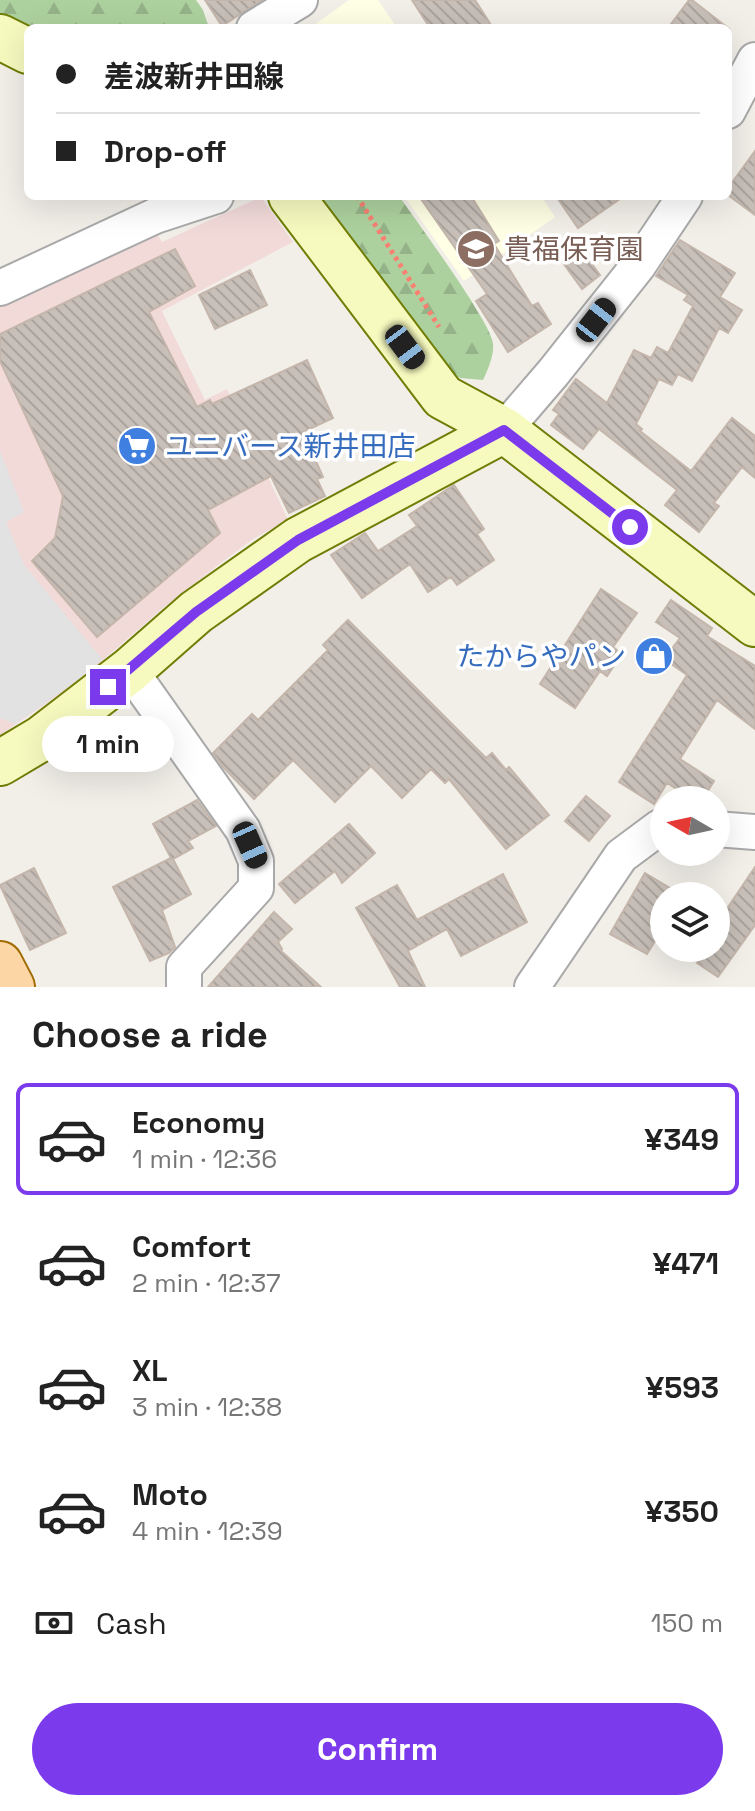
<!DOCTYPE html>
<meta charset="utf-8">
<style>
:root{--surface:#fff;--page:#f2f2f2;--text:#222;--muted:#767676;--line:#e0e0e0;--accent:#7c3aed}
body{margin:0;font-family:"Space Grotesk","Noto Sans JP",sans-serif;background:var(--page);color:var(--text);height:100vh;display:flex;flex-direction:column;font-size:30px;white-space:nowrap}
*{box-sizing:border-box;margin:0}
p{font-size:26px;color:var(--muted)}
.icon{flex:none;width:44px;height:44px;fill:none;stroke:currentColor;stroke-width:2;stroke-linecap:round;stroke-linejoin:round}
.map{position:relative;height:987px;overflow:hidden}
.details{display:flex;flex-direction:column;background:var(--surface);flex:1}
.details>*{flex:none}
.guide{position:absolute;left:24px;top:24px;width:708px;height:176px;border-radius:12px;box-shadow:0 8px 32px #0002;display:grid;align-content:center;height:176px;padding:0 32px;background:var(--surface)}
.needle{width:52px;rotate:279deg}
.buttons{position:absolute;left:650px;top:786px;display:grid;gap:16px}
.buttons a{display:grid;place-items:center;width:80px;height:80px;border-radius:50%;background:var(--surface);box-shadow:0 8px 32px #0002;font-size:40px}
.end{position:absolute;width:36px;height:36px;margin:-18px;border:10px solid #7c3aed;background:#fff;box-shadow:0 0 0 4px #fff}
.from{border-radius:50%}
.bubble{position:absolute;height:56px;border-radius:28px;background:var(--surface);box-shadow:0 8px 32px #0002;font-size:26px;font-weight:700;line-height:56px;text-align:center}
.car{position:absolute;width:24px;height:48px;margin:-24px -12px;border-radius:10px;box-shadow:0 0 6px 2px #0007;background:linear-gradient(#222 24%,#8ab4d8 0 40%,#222 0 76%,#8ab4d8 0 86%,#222 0)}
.guide b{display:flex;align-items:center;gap:28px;height:76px;font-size:30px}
.guide b+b{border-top:2px solid var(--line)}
.guide i{width:20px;height:20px;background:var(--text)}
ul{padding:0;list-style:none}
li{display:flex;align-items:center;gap:24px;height:112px;margin:0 16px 12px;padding:0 16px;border:4px solid transparent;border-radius:12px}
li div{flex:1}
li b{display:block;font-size:30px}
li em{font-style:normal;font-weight:700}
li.selected{border-color:var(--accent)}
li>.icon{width:72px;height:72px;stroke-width:1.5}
h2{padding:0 32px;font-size:36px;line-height:96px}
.pay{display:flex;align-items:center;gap:20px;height:88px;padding:0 32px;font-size:30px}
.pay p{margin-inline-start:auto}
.action{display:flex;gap:16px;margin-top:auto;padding:16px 32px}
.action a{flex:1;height:92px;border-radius:48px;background:var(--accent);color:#fff;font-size:32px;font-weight:700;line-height:92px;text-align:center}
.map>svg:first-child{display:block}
</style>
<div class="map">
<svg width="755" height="987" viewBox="0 0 755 987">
<defs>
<pattern id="forest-firs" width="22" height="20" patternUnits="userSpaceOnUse" patternTransform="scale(2)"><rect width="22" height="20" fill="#add19e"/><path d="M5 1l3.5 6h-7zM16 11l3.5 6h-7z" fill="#95b388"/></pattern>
<pattern id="building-back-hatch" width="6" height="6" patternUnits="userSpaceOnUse" patternTransform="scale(2)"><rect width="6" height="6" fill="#c7bfb8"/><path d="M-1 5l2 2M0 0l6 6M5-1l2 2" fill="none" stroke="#aba49e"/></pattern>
</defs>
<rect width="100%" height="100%" fill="#f2efe9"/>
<path fill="#f2dad9" d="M261,197l32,45 -131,69 43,89 22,-11 61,131 -35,19 -31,23 -59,46 -83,72 -80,55v-434l155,-70 7,11z"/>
<path fill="#ffffe5" d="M349,0h29l19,28h-87z
M404,196h137l14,21 -91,64z"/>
<path fill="url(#forest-firs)" d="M0,0h196l7,10 6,18h-180l-29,-15z
M317,196h82c16,23 94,129 94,148 1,12 -5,25 -10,36l-23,-2 -15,-8z"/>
<path fill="#e2e2e2" d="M0,451l24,61 -18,10 18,43 78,94 -23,20 -64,45 -15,-6z"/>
<path fill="url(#building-back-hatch)" stroke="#c4b6ab" stroke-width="2" d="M205,0h57l-40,26z
M412,0h63l18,28h-63z
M689,0h3l36,28h-60z
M755,151v64l-27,-20v-7z
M419,196h52l28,45 -5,3 38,62 6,-3 13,21 -43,28 -32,-51 11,-7z
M556,196h68l-46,32z
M680,240l55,33 -15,24 22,13 -14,23 -9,-5 -27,53 -14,-7 -6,11 -13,-6 -23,45 6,5 -2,2 51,40 41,-53 23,18v42l-13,-11 -28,36 5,3 -20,26 -34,-27 12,-15 -78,-61 -16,20 -32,-24 8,-11 -6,-4 23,-31 31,24 27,-53 17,8 6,-11 11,6 25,-47 -9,-6 4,-5 -32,-19z
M576,242l24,33 -18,14 -24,-33z
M175,249l20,37 -46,26 48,95 13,-7 2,4 95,-44 26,58 -30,14 20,45 -6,2 8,17 -36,17 -18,-37 -63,34 12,23 -123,104 -65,-76 23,-23 8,-42 -63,-135v-27z
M250,270l17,35 -52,24 -16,-34z
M454,485l30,44 -7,5 17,26 -37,25 -6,-8 -23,15 -18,-28 -48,34 -31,-43 34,-22 13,18 39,-25 -8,-11z
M601,589l36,24 -24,34 9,7 -15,22 -7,-5 -25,37 -35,-24z
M671,600l41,28 -5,8 48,30v63l-38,-29 -37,59 34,22 -12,19h-8l-27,-17 -13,21 -35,-22 68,-107 -23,-16 16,-21 -24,-16z
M348,620l138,138 6,-5 14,17 3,-3 40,48 -43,34 -57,-70 -4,4 -14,-14 -29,29 -31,-32 -36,36 -42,-42 -39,39 -31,-32 -10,-14 39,-39 6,6 70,-70 -5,-5z
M586,796l24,20 -21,25 -24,-20z
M197,800l19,26 -28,15 5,7 -20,11 18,35 -29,16 13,37 -6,6 -19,8 -37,-74 58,-29 -18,-34z
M349,824l26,29 -33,30 -7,-12 -40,32 -16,-19z
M755,867v58l-37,52 -21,-14 11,-15h8v-23z
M34,868l32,65 -36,17 -30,-65z
M645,873l30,18 -3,5h-8v46l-7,-4 -10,16 -37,-20z
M503,874l24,48 -66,34 -14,-27 -39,22 17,36h-25l-44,-79 41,-23 20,35z
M274,912l18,17 -14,13 4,7 -1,2 40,36h-113z"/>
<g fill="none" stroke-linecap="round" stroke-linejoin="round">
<defs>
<path id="street" d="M254,28l46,-28
M728,111l27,-51
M0,288l155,-72 61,-20
M504,430l49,-57 85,-107 47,-70
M130,670l113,160 13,31v27l-72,79v20
M716,829l39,3
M532,987l89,-131 39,-29 4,1"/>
<path id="secondary" d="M0,37l28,14
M291,196l152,201 61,33 251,194
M0,763l42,-25 88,-68 66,-58 102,-72 206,-110"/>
<path id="primary" d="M0,964l12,23"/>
</defs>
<use href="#street" stroke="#a9a9a9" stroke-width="38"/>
<use href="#secondary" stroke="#707d05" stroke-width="48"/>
<use href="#primary" stroke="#a06b00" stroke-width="48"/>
<path stroke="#fa8072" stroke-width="5" stroke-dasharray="4 4" stroke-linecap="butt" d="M357,196l82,131"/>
<use href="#street" stroke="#fff" stroke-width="34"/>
<use href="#secondary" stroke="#f7fabf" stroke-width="44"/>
<use href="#primary" stroke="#fcd6a4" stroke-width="44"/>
</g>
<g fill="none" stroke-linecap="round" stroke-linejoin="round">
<path stroke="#7c3aed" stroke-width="10" d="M108,687l88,-75 102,-72 206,-110 126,97"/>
</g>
<defs>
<symbol id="school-disc" viewBox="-11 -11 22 22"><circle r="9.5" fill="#8d6e63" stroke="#fff"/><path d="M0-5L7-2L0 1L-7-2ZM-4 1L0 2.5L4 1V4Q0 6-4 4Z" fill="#fff"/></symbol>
<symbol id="supermarket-disc" viewBox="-11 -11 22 22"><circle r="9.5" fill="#3f7fe0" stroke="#fff"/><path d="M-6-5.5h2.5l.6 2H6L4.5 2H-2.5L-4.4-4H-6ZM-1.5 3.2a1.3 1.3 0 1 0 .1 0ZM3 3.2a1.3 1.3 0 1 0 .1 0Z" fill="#fff"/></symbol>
<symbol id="shop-disc" viewBox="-11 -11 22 22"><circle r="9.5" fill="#3f7fe0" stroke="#fff"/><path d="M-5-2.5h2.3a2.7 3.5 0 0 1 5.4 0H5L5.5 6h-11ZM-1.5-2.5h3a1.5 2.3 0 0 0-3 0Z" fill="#fff"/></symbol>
</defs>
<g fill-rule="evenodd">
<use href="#school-disc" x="454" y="227" width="44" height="44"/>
<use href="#supermarket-disc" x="115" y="424" width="44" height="44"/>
<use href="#shop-disc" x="632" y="634" width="44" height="44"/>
</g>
<g text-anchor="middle" stroke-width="7" stroke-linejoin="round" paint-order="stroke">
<g font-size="28" fill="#785e54" stroke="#fff" text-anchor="start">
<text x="504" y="259">貴福保育園</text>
</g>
<g font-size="28" fill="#366cbe" stroke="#fff" text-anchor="start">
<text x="165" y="456">ユニバース新井田店</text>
<text x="626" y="666" text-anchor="end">たからやパン</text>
</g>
</g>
</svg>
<div class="buttons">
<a><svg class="needle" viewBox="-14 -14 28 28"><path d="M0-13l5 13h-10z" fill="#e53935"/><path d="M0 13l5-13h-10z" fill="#767676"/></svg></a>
<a><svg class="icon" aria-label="layers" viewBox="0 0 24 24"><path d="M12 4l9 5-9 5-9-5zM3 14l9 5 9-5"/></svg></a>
</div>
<i class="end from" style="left:630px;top:527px"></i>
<i class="end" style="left:108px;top:687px"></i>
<div class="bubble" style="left:42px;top:716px;width:132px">1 min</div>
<i class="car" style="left:596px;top:320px;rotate:38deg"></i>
<i class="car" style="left:405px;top:347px;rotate:143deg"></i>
<i class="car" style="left:250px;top:845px;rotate:156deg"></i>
<div class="guide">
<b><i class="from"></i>差波新井田線</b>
<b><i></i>Drop-off</b>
</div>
</div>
<section class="details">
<h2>Choose a ride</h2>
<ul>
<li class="selected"><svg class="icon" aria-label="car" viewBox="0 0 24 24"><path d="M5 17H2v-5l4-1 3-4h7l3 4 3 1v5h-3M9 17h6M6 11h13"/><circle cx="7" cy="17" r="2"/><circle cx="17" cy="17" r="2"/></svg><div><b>Economy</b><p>1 min · 12:36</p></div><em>¥349</em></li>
<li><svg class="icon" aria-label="car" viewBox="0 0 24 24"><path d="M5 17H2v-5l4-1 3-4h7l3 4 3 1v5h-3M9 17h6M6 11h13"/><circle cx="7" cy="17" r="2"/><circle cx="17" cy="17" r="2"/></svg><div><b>Comfort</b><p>2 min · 12:37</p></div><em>¥471</em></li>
<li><svg class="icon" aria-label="car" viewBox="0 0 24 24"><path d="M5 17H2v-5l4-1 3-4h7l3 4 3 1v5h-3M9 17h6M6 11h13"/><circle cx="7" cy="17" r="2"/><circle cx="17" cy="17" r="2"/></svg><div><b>XL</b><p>3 min · 12:38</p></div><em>¥593</em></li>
<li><svg class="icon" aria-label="car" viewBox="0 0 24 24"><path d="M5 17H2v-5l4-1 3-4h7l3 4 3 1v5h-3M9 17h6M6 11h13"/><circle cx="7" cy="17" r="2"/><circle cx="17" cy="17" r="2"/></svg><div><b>Moto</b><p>4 min · 12:39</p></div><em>¥350</em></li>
</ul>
<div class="pay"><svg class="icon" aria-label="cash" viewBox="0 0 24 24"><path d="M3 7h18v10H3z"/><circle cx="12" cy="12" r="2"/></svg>Cash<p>150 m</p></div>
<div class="action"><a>Confirm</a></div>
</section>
